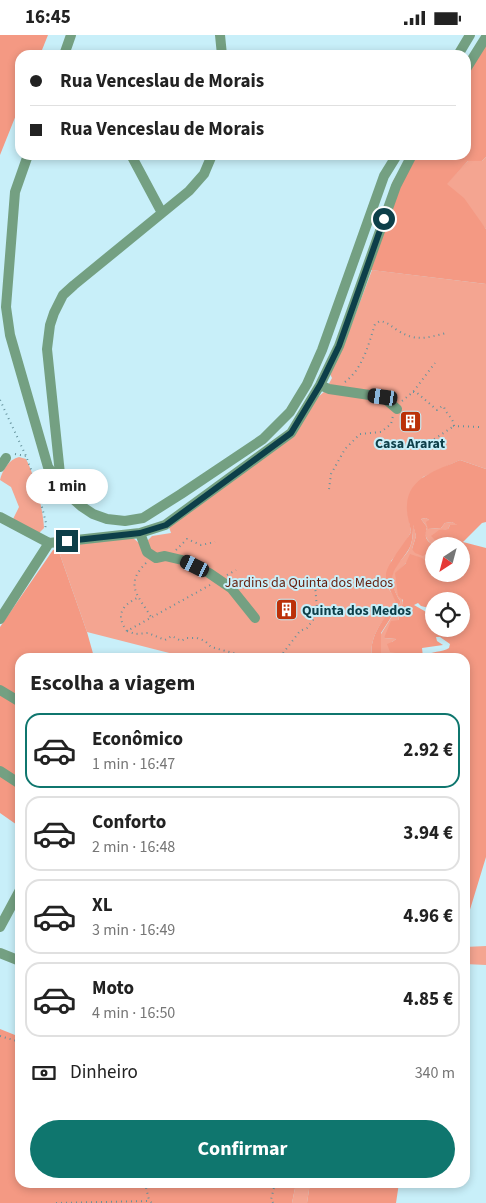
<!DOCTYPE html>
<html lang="pt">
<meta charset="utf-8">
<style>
:root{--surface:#fff;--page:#f2f2f2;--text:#222;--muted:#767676;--line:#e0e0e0;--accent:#0f766e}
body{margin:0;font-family:"Source Sans 3",sans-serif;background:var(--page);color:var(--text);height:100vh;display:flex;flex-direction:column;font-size:19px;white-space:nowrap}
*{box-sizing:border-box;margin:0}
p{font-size:16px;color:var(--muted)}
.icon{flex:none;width:28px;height:28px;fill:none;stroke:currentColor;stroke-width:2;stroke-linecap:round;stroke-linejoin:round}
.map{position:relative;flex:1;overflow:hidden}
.side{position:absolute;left:15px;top:618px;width:455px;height:535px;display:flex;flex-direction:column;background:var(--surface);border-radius:15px;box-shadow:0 2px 8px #0003}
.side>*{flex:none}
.banner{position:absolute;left:15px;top:15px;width:456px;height:110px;border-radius:15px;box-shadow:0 2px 8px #0003;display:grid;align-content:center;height:110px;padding:0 15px;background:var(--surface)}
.needle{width:32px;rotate:216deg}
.fabs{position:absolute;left:425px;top:502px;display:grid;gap:10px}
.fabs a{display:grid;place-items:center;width:45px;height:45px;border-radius:50%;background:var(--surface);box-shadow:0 2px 8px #0003;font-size:25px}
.end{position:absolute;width:22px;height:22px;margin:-11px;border:6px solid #0d3f49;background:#fff;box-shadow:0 0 0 2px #fff}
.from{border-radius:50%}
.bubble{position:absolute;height:35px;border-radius:18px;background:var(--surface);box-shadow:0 2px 8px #0003;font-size:16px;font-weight:700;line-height:35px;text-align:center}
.car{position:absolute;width:15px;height:30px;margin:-15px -8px;border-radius:6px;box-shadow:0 0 4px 1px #0007;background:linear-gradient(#222 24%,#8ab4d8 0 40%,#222 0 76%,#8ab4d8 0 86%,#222 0)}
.banner b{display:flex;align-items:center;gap:18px;height:48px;font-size:19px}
.banner b+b{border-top:1px solid var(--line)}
.banner i{width:12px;height:12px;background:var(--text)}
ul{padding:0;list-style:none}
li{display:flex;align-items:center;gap:15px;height:75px;margin:0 10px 8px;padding:0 5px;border:2px solid var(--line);border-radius:15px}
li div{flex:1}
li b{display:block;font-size:19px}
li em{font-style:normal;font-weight:700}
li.on{border-color:var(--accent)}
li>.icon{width:45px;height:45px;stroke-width:1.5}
h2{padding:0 15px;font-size:22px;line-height:60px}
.pay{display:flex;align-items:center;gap:12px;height:55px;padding:0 15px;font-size:19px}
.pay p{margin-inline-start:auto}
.primary-button{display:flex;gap:10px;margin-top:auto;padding:10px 15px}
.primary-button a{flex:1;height:58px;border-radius:30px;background:var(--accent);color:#fff;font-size:20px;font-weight:700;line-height:58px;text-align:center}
.status{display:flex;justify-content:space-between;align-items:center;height:35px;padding:0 25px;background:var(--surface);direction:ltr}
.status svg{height:14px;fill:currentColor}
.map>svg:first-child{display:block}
</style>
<div class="status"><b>16:45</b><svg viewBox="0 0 49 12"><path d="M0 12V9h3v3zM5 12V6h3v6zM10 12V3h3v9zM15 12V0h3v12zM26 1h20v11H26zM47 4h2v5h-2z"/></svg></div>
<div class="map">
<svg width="486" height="1168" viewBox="0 0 486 1168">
<rect width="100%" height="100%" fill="#c8eff9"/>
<path fill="#f4a591" d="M486,122v72l-40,-45 22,-23h14z
M372,235l114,14v185l-26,-9 -37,17 -16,30 4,25 -9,16 -11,13 -2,28 8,13c-13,17 -28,33 -25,55h-187l-98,-25 -29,-83 5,-3 70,-8 6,5 7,-1 6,-6 19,-3 -2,-6 124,-90 24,-39 8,-7 7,-13 -2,-4 12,-24z
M19,422l7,2c9,17 17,50 18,69l-5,5 -27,-12 7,-14 -8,-20 -11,-7c2,-9 9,-21 19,-23z
M426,483l3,2 -1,9 13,-1 4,-5 7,-1 6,3h-8l-2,4 -5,1 -1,8 5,1 3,6c-11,3 -22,1 -25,-11l2,-7 -6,-8z
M412,484l4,17 -4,13 19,2 -2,15 -23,-3 -10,10 7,30 -5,9 1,9 -15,17 12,1 -4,3 3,10 8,2 -14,3h-8v-23l20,-32c-6,-8 -12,-22 -7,-33 5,-8 13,-14 16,-22 4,-10 3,-18 2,-28z
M486,911v19l-21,-1v-17z
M296,1148h14l-3,20h-15z"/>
<path fill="#f49983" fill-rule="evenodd" d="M0,0h48l-8,20h-20v50l-20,50z
M486,0v122l-4,4h-14l-21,23 17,14 22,31v55l-123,-15 30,-88 16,-26h57v-93z
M460,425l26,9v53l-4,1 -19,19 23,6v309l-21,69v-269h-40c6,-7 17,-4 24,-9l1,-4 -10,-7h-4l1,4 6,4 -21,3 1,9h-34l13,-3 -12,-2 -3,-8 5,-2 4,-3 -12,-1 7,-17 8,-1 -1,-8 5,-9v-3l-5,-4 -3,-23 11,-10 4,-9 12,4 7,6 -3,-7 4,-5 -7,4 -8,-3 -3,-4 4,-13 -3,-11c0,7 0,17 -4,24 -4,7 -10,13 -14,20 -6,10 0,25 6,33l-20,31v24h-9c-3,-22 12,-38 24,-55 -4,-8 -9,-16 -10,-26 -1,-10 19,-33 25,-44 -1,-8 -5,-18 -4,-27 1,-28 31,-35 53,-45zM426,483l3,2 -3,2 2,7 13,-1 4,-5 7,-1 5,3h-7l-2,4 -9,1 -8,6 4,4c6,-2 10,-3 14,1l-1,5h13v28h-27v-28h2c-10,-5 -12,-8 -9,-19l-6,-8zM434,566h27v28h-27v-12h-4l-2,-4 -14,-8 4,-2 3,3 12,3z
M58,514l29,83 7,25h-74v170l-20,-14v-186l53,-77z
M0,994l20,8v146h276l-4,20h-292z
M310,1148h89l-3,20h-89z"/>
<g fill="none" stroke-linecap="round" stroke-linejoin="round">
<path stroke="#65929c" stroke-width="2" stroke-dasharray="1 4" stroke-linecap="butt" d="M345,347c18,-14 23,-36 30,-58l5,-3c7,1 11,5 17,9 19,12 29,8 49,3
M413,357h3l21,18 5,-4 2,1c2,7 9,10 10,19l27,1
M0,365l26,56 10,27 10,40 -1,7
M402,366l11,-9 22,-29
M430,407l24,-16
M15,419l11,2
M329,454l2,-15 14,-25 15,-15 21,-2 10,-8 2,-8
M176,515l11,-11 14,6 14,-3
M146,528c-22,22 -8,32 5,54
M227,540l9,-5
M210,550l-83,46 8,3 13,-1 17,7 7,-4 9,5 6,-3h10l8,3 6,6 37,10
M127,596c-12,-16 -5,-26 12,-34
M280,622l20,-26 7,-3 6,-8 4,-11 -2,-24
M0,1001l20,6
M145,1148l4,17
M56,1168l93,-2 3,2
M273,1168l-2,-3 4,-17"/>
<path stroke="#74a082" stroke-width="10" d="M220,0l2,20
M64,20l7,-20
M458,20l12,-20
M466,34l20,-32
M28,120l-13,37 -9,115 4,28 38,132 12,17
M131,120l31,58
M212,120l-8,19 -15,17 -115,94 -11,10 -9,18 -4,12 -3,24 13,125 12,24 9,8 12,8 14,5 18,2 18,-3 38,-24 82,-55 27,-27 17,-28 15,-34 62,-174 13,-21
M320,350l9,4 54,8 14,12
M0,432l6,-9
M0,482l49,26 91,-10 25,-8 126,-92 29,-48 19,-39 57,-160 16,-31
M140,498l7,19 9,6 9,-2 17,4 27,13 22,15 24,30
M0,584l49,-76
M0,655l20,12
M0,736l20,13
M0,892l20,-37
M0,918l20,8"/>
</g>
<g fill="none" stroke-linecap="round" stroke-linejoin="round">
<path stroke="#0d3f49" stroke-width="6" d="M67,506l73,-8 26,-8 125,-92 29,-48 19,-39 45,-127"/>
</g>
<defs>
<symbol id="building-square" viewBox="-11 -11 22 22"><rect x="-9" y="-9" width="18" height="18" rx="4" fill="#bb3109" stroke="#c8eff9"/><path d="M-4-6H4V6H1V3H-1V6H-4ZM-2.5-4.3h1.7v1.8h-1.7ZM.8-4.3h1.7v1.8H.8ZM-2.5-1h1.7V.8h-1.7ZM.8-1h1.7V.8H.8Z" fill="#fff"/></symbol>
</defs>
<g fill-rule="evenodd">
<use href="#building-square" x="398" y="374" width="25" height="25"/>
<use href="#building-square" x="274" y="562" width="25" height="25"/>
</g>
<g text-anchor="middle" stroke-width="4" stroke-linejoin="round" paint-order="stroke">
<g font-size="14" font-weight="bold" fill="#0d3f49" stroke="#c8eff9">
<text x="410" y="413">Casa Ararat</text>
<text x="302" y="580" text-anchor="start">Quinta dos Medos</text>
</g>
<g font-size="14" fill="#651f0e" stroke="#c8eff9">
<text x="309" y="552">Jardins da Quinta dos Medos</text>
</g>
</g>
</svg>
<div class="fabs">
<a><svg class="needle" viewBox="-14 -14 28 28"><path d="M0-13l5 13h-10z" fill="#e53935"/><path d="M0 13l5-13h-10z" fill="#767676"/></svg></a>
<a><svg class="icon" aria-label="locate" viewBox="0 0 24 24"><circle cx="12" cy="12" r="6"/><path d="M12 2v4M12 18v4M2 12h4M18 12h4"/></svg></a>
</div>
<i class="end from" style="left:384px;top:184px"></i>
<i class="end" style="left:67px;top:506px"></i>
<div class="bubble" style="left:26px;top:434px;width:82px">1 min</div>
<i class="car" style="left:383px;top:362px;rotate:278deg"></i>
<i class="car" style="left:195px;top:531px;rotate:296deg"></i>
<div class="banner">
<b><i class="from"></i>Rua Venceslau de Morais</b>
<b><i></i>Rua Venceslau de Morais</b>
</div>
<section class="side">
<h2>Escolha a viagem</h2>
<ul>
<li class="on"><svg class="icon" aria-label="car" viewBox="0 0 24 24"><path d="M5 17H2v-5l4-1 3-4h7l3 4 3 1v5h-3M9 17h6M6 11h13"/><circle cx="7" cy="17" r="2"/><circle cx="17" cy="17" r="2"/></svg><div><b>Econômico</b><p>1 min · 16:47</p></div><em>2.92 €</em></li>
<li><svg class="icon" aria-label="car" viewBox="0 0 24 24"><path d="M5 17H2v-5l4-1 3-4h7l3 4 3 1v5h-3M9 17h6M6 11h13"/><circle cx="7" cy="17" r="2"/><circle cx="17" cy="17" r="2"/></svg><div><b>Conforto</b><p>2 min · 16:48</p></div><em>3.94 €</em></li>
<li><svg class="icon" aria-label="car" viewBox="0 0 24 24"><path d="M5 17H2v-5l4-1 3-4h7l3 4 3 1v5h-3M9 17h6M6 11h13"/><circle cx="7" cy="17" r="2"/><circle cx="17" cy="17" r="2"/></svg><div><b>XL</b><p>3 min · 16:49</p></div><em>4.96 €</em></li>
<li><svg class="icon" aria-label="car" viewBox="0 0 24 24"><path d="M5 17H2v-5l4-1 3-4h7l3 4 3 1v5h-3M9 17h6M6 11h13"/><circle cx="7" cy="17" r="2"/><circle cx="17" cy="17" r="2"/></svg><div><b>Moto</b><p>4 min · 16:50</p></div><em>4.85 €</em></li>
</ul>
<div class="pay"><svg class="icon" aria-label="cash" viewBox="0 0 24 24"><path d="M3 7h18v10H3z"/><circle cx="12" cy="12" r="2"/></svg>Dinheiro<p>340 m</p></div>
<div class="primary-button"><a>Confirmar</a></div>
</section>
</div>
